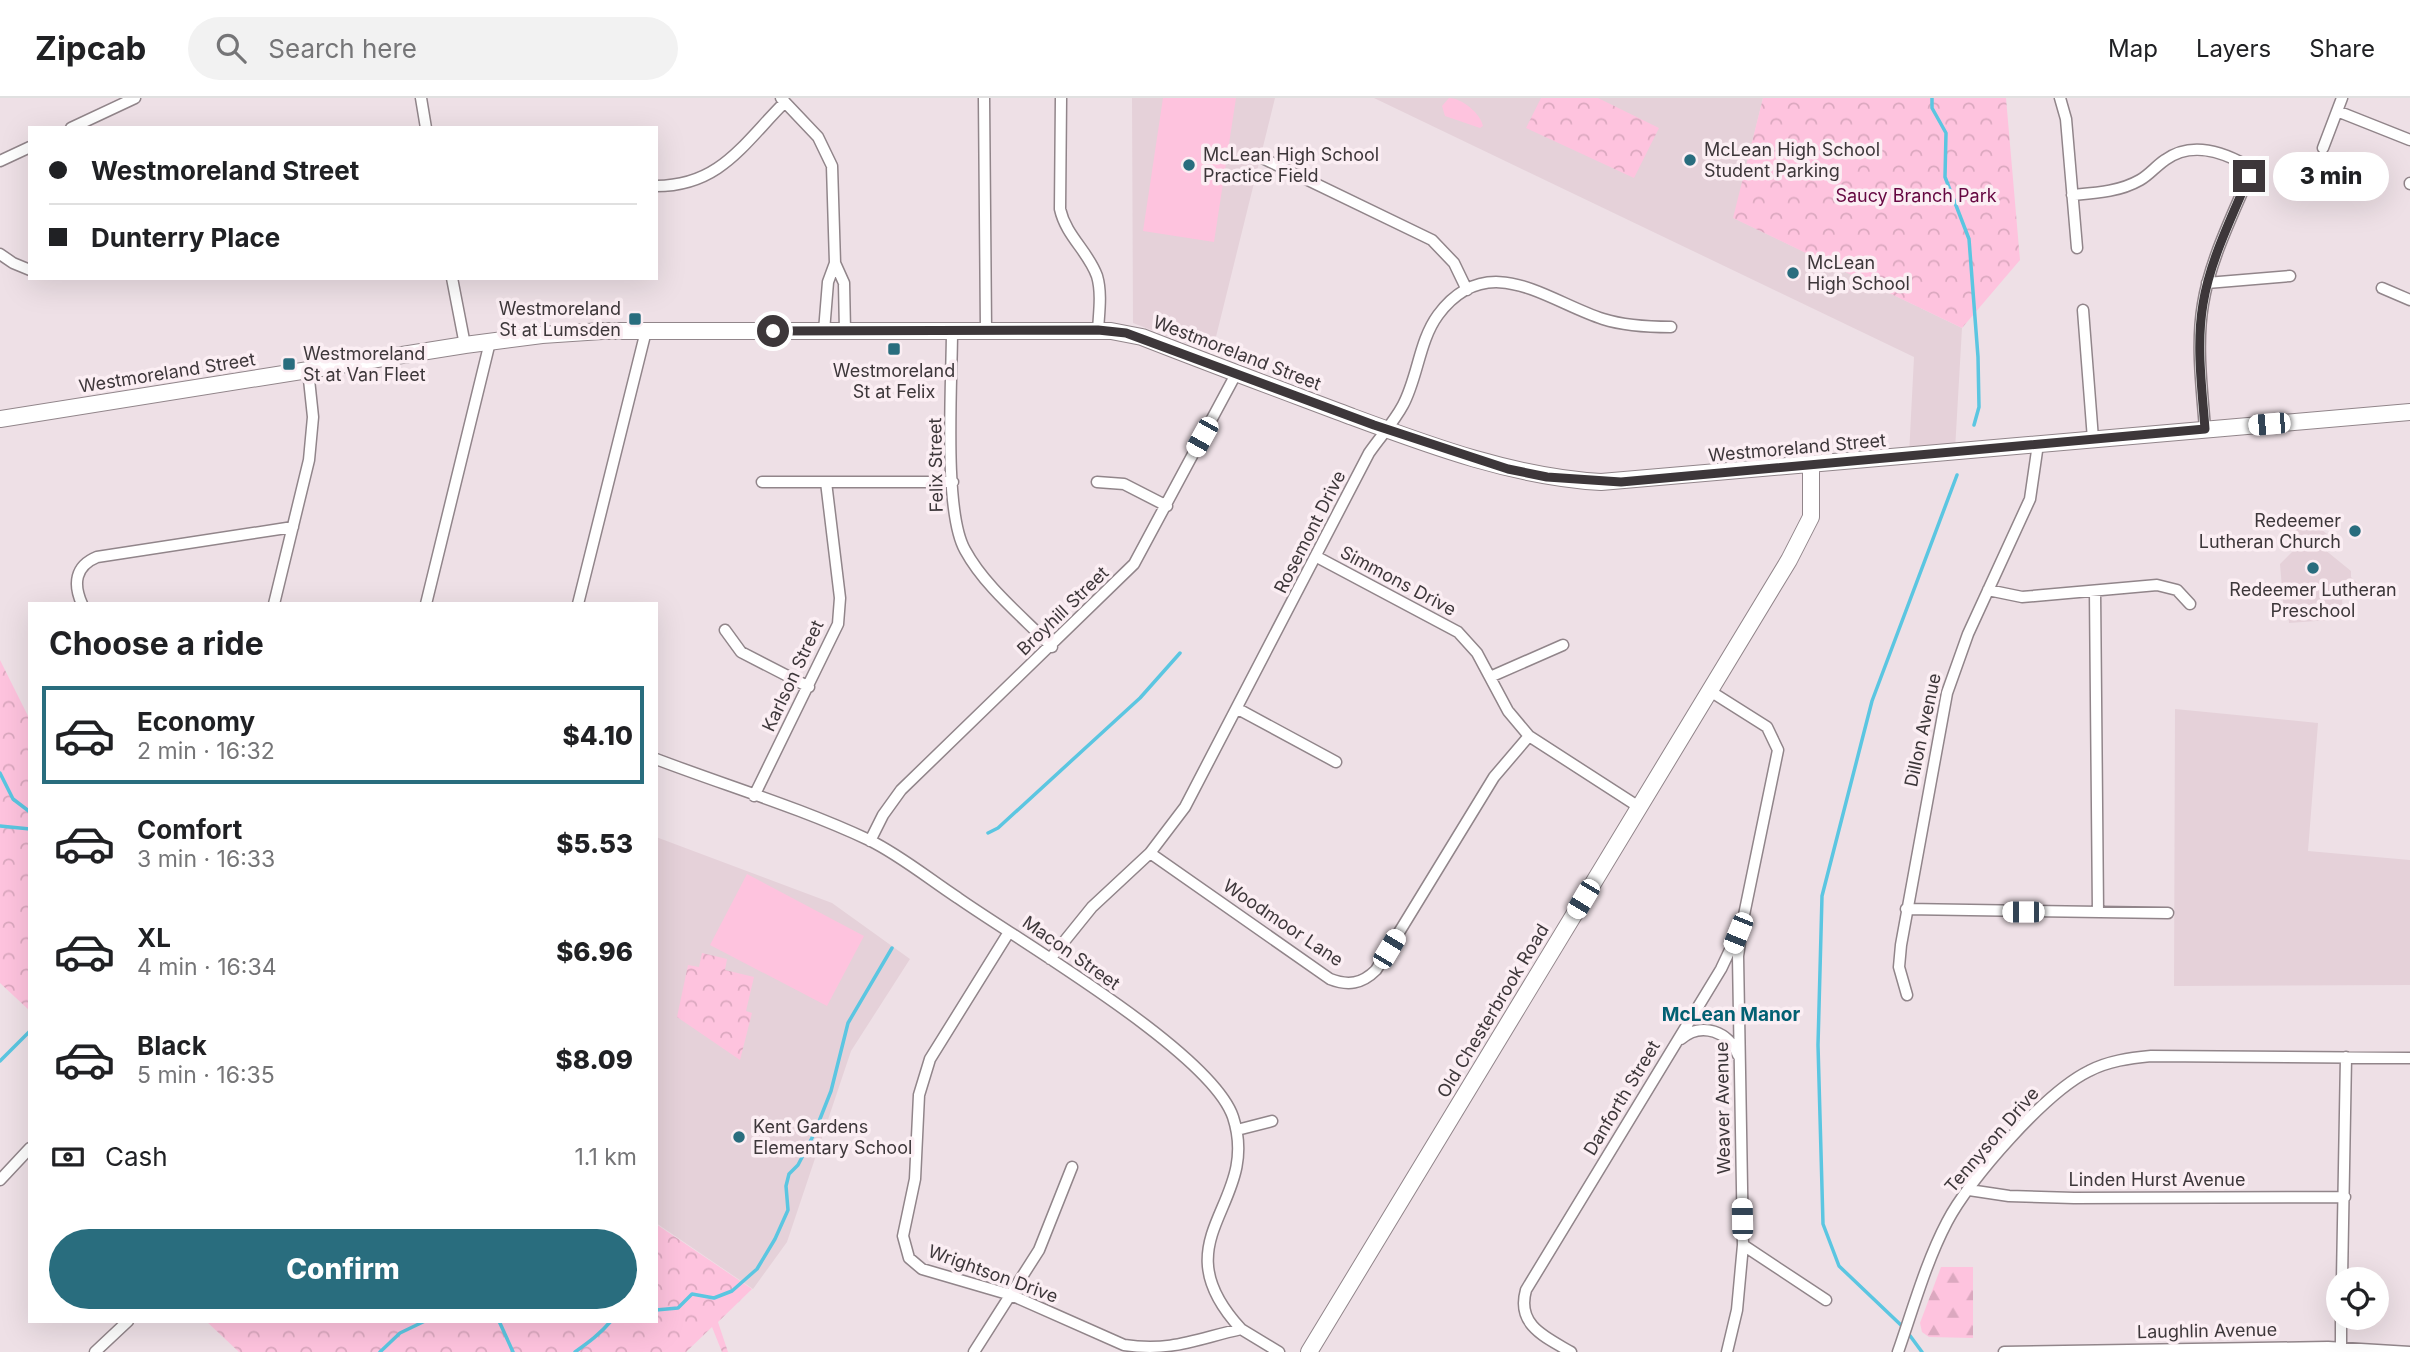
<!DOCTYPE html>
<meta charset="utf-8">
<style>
:root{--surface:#fff;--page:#f2f2f2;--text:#202124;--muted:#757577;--line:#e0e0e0;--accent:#296d7e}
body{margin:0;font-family:Inter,sans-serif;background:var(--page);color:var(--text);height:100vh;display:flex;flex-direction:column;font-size:26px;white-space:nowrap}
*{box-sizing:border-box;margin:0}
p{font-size:23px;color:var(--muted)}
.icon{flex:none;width:38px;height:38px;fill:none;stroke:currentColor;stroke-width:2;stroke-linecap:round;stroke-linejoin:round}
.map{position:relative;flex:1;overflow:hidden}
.side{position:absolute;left:28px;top:504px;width:630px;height:721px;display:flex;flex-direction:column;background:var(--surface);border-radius:0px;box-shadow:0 7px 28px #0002}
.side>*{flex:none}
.hud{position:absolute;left:28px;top:28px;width:630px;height:154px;border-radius:0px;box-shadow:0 7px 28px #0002;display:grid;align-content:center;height:154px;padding:0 21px;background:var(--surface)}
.controls{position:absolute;left:2326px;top:1169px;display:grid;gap:14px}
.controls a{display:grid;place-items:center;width:63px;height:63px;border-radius:50%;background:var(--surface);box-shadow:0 7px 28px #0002;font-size:35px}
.end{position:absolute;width:32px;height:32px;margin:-16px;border:9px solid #3d373a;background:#fff;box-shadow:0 0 0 4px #fff}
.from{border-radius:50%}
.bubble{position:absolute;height:49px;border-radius:24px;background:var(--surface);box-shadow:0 7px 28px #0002;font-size:23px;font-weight:800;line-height:49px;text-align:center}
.car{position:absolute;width:21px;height:42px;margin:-21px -10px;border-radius:9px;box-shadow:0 0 5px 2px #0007;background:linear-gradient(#fff 24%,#345 0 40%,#fff 0 76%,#345 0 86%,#fff 0)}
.hud b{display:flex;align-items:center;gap:24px;height:66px;font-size:26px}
.hud b+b{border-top:2px solid var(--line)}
.hud i{width:18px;height:18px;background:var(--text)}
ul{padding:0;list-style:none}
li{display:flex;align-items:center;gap:21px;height:98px;margin:0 14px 10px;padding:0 7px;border:4px solid transparent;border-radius:0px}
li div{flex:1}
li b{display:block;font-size:26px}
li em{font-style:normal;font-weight:800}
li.selected{border-color:var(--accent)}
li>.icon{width:63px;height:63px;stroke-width:1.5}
h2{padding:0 21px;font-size:32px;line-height:84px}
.pay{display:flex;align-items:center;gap:18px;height:77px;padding:0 21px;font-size:26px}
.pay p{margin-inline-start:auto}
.primary-button{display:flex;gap:14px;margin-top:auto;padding:14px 21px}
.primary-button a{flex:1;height:80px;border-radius:42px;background:var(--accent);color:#fff;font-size:28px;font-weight:800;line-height:80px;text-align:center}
header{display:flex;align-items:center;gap:42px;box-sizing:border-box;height:98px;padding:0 35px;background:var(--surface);border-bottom:2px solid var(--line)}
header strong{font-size:33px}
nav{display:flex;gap:38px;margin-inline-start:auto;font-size:24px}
.search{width:490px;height:63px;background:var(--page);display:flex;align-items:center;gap:18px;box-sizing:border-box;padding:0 24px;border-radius:38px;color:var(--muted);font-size:26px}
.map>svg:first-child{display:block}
</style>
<header>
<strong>Zipcab</strong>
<div class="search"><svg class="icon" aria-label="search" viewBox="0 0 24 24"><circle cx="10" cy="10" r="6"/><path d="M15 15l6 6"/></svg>Search here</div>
<nav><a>Map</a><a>Layers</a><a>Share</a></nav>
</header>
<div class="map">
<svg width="2410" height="1254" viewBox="0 0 2410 1254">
<defs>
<pattern id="forest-firs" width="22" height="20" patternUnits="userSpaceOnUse" patternTransform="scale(1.75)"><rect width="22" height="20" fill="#fec3de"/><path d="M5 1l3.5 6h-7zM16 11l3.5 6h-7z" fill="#dba8bf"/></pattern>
<pattern id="park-crowns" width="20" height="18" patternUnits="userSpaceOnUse" patternTransform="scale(1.75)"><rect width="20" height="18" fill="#fec3de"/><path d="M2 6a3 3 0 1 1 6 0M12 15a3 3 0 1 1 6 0" fill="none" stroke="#dba8bf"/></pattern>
</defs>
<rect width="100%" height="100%" fill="#eee0e6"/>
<path fill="#e5d1d9" d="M1132,0h143l-63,255 -79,-30z
M1374,0h389l-29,120 228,110 -7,122 -46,5 5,-98z
M2305,417l23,20 -9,10 32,26v6l8,8 5,-1 1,9 -23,2 1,24 -54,4 -1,-12 -4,1 -4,-48 16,-16 -10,-10z
M2175,611l143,14 -10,128 102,9v125l-236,1z
M656,739l176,66 78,56 -59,92 -64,191 -34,47 -97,-66z"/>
<path fill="#fec3de" d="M1163,0h73l-22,144 -71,-11z
M1449,0c13,0 32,16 34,28l-3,2 -35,-12 -3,-10z
M747,776l117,62 -37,70 -117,-61z"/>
<path fill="url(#forest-firs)" d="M1941,1169h32v71l-44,-1 -7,-5 -2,-9z"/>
<path fill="url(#park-crowns)" d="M1541,0h57l61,30 -25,50 -108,-50z
M1763,0h243l14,162 -58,68 -229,-110z
M0,562l30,60v291l-30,-28z
M702,855l25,6 -2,11 29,7 -8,34 6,2 -12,47 -63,-43 11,-52 11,2z
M656,1126l96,65 -34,33 10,30h-6l-10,-25 -26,25h-447l-33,-31h450z"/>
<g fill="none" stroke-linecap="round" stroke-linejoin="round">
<path stroke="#5bc6e1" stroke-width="3.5" d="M1932,0v10l14,25 -1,44 24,62 9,118 1,50 -5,18
M0,675l13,26 17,13
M0,728l30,3
M988,735l10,-5 142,-130 40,-45
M0,963l30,-30
M656,1212l22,-2 14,-14 22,4 18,-7 25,-22 18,-30 13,-29 -2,-24 3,-12 9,-9 16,-31 17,-43 17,-68 44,-75
M499,1223l14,31
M1903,1229l-64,-61 -16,-42 -5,-179 4,-149 50,-195 85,-226
M1908,1235l14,19
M380,1254l20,-19 25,-12
M575,1254c14,-10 25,-18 36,-31"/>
<defs>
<path id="street" d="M421,0l5,30
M781,0l37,39 14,29 3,97 9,20 1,48
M984,0l2,232
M1061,0l-1,111c6,27 28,42 37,67 5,17 2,37 1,54
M2060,0l6,21 11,129
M2337,13l73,29
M71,30l64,-30
M2323,50l19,-50
M1256,57l176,85 22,23 13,27
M0,63l30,-14
M2410,86v-1
M656,88c64,0 87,-42 129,-84
M2072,97c23,-2 47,-3 68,-15 9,-5 16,-14 25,-20 26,-19 56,-9 81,5l3,11c-17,41 -39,84 -46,128 -7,41 -1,84 2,125
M0,156l13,9 17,7
M452,180l13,67
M2207,185l83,-7
M2382,190l28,12
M2083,212l10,129
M824,233l4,-49 7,-19
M952,233c0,50 -9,180 13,219 20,37 58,67 87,97
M762,384h191
M1097,384l27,2 43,22
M1317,459l141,75 19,21 31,58 21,25 110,71
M1988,492l34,7 135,-12 20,5 13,14
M2095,493l3,321
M82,506c-9,-20 -7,-38 15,-47l196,-30
M274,506l35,-144 4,-43 -5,-47
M426,506l64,-262
M578,506l68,-273
M725,532l16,22 68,35
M1490,579l73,-32
M1710,593l57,36 11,23 -34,165 -6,41 5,289 -6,65 -10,42
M1238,611l98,53
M656,661c71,27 145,49 213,81 31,15 60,39 89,58 61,43 253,154 275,219 29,88 -76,121 8,212
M754,698l84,-172 2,-26 -14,-116
M870,743l13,-26 18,-25 233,-226 102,-190
M1150,755l180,126c18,7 32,5 46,-9l118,-193 35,-41
M1906,811l262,4
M1009,834l-79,127 -11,36 -4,84 -12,57 6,22 13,11 89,26 113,50c48,7 72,-6 117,-16l38,23
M1050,861l42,-52 58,-54 35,-46 184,-354c11,-16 25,-31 34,-48 15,-28 16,-64 35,-90 50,-67 109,-14 165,4 22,7 45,8 68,8
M1907,897l-8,-28 2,-22 46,-252 21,-59 62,-135 8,-55
M1681,941c20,-18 49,-7 57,16
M1237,1032l35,-9
M0,1082l30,-32
M1969,1092l40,6 65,2 271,-1
M1743,1147l83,55
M2342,1181l4,-222
M2341,1220v34
M95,1254l33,-31
M974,1254l65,-102 33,-83
M1571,1254c-26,-15 -55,-27 -45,-62l195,-321 16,-34
M1898,1254c15,-43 28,-90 49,-130 22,-43 99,-130 142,-151 19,-10 41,-13 62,-15l259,2
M2004,1254l324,-5 82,5"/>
<path id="secondary" d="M0,321l465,-74 77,-10 60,-4h509l31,6c69,27 139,53 208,79 81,30 164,61 251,66l809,-70
M1309,1254l480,-792 22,-43v-51"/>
</defs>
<use href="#street" stroke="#91858a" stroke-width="13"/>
<use href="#secondary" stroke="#91858a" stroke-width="18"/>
<use href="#street" stroke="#fff" stroke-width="10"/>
<use href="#secondary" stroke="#fff" stroke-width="16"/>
</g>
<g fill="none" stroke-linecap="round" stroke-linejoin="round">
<path stroke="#3d373a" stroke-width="9" d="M773,233l325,-1 28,3 248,92 134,44 39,8 74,5 584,-53c-3,-41 -9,-84 -2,-125 7,-44 29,-87 46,-128"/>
</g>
<g fill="#296d7e" stroke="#fbeef3" stroke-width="2.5">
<circle cx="1690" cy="62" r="7"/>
<circle cx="1189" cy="67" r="7"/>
<circle cx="1793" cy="175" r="7"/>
<rect x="628" y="214" width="14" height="14" rx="3.5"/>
<rect x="887" y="244" width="14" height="14" rx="3.5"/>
<rect x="282" y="259" width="14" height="14" rx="3.5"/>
<circle cx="2355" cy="433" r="7"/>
<circle cx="2313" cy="470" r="7"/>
<circle cx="739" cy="1039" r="7"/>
</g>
<g text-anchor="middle" stroke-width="7" stroke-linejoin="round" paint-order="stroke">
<g font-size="18" fill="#3d373a" stroke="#fbeef3" text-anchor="start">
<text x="1704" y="58">McLean High School<tspan x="1704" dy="21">Student Parking</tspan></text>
<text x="1203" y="63">McLean High School<tspan x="1203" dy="21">Practice Field</tspan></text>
<text x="1807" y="171">McLean<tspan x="1807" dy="21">High School</tspan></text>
<text x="621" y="217" text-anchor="end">Westmoreland<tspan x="621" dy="21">St at Lumsden</tspan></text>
<text x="303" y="262">Westmoreland<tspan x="303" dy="21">St at Van Fleet</tspan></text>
<text x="894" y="279" text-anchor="middle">Westmoreland<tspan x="894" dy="21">St at Felix</tspan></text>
<text x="2341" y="429" text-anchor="end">Redeemer<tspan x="2341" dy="21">Lutheran Church</tspan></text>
<text x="2313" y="498" text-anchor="middle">Redeemer Lutheran<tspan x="2313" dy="21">Preschool</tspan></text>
<text x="753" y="1035">Kent Gardens<tspan x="753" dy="21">Elementary School</tspan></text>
</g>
<g font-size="18" fill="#650741" stroke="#fbeef3">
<text x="1916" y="104">Saucy Branch Park</text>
</g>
<g font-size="18" fill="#3d373a" stroke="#fbeef3">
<text transform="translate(1237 255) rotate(21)" y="6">Westmoreland Street</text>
<text transform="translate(167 275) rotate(-9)" y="6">Westmoreland Street</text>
<text transform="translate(1797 350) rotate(-5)" y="6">Westmoreland Street</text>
<text transform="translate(936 367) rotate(-91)" y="6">Felix Street</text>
<text transform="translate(1310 434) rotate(-63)" y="6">Rosemont Drive</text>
<text transform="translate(1398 483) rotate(28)" y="6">Simmons Drive</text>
<text transform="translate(1063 513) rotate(-44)" y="6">Broyhill Street</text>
<text transform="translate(793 578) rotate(-65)" y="6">Karlson Street</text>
<text transform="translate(1923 632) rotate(-78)" y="6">Dillon Avenue</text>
<text transform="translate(1283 825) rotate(34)" y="6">Woodmoor Lane</text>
<text transform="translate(1071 855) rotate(35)" y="6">Macon Street</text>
<text transform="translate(1493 913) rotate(-59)" y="6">Old Chesterbrook Road</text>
<text transform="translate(1622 1000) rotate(-59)" y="6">Danforth Street</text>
<text transform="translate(1723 1010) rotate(-91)" y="6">Weaver Avenue</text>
<text transform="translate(1992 1042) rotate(-49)" y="6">Tennyson Drive</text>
<text x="2157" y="1088">Linden Hurst Avenue</text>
<text transform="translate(993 1176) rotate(20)" y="6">Wrightson Drive</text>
<text transform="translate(2207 1233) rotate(-1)" y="6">Laughlin Avenue</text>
</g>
<g font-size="19" font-weight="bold" fill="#026072" stroke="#fbeef3">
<text x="1731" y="923">McLean Manor</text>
</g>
</g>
</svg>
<div class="controls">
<a><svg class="icon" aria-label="locate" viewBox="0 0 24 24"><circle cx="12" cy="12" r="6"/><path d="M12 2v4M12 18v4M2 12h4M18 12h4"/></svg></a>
</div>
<i class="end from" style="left:773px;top:233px"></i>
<i class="end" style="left:2249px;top:78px"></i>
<div class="bubble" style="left:2273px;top:54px;width:116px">3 min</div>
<i class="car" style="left:2269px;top:326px;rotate:265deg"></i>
<i class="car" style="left:1202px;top:339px;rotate:209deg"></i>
<i class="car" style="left:1583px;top:801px;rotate:211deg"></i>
<i class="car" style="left:2023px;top:814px;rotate:270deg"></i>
<i class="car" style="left:1738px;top:835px;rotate:202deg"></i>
<i class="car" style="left:1389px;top:851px;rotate:31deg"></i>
<i class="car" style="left:1742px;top:1121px;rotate:359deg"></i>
<div class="hud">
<b><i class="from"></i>Westmoreland Street</b>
<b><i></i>Dunterry Place</b>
</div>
<section class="side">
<h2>Choose a ride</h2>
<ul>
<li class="selected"><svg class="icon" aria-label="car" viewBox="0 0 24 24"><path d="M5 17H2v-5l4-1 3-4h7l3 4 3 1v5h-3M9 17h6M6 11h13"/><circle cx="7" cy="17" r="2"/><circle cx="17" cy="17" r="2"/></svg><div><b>Economy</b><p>2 min · 16:32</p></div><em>$4.10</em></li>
<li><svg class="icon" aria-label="car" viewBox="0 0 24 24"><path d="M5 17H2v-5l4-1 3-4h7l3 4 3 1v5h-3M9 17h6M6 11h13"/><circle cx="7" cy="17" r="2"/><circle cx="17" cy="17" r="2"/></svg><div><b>Comfort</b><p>3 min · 16:33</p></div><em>$5.53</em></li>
<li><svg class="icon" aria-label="car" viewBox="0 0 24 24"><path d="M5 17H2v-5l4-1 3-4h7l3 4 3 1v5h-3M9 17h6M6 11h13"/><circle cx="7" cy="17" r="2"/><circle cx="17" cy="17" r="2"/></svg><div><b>XL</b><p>4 min · 16:34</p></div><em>$6.96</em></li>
<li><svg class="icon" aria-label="car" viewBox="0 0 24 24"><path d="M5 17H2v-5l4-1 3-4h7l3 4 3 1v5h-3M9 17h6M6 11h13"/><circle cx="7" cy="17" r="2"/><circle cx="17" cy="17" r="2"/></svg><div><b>Black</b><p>5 min · 16:35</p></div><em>$8.09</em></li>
</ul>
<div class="pay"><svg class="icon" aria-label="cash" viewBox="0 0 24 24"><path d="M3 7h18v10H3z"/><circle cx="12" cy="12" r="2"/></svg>Cash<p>1.1 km</p></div>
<div class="primary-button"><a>Confirm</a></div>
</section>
</div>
